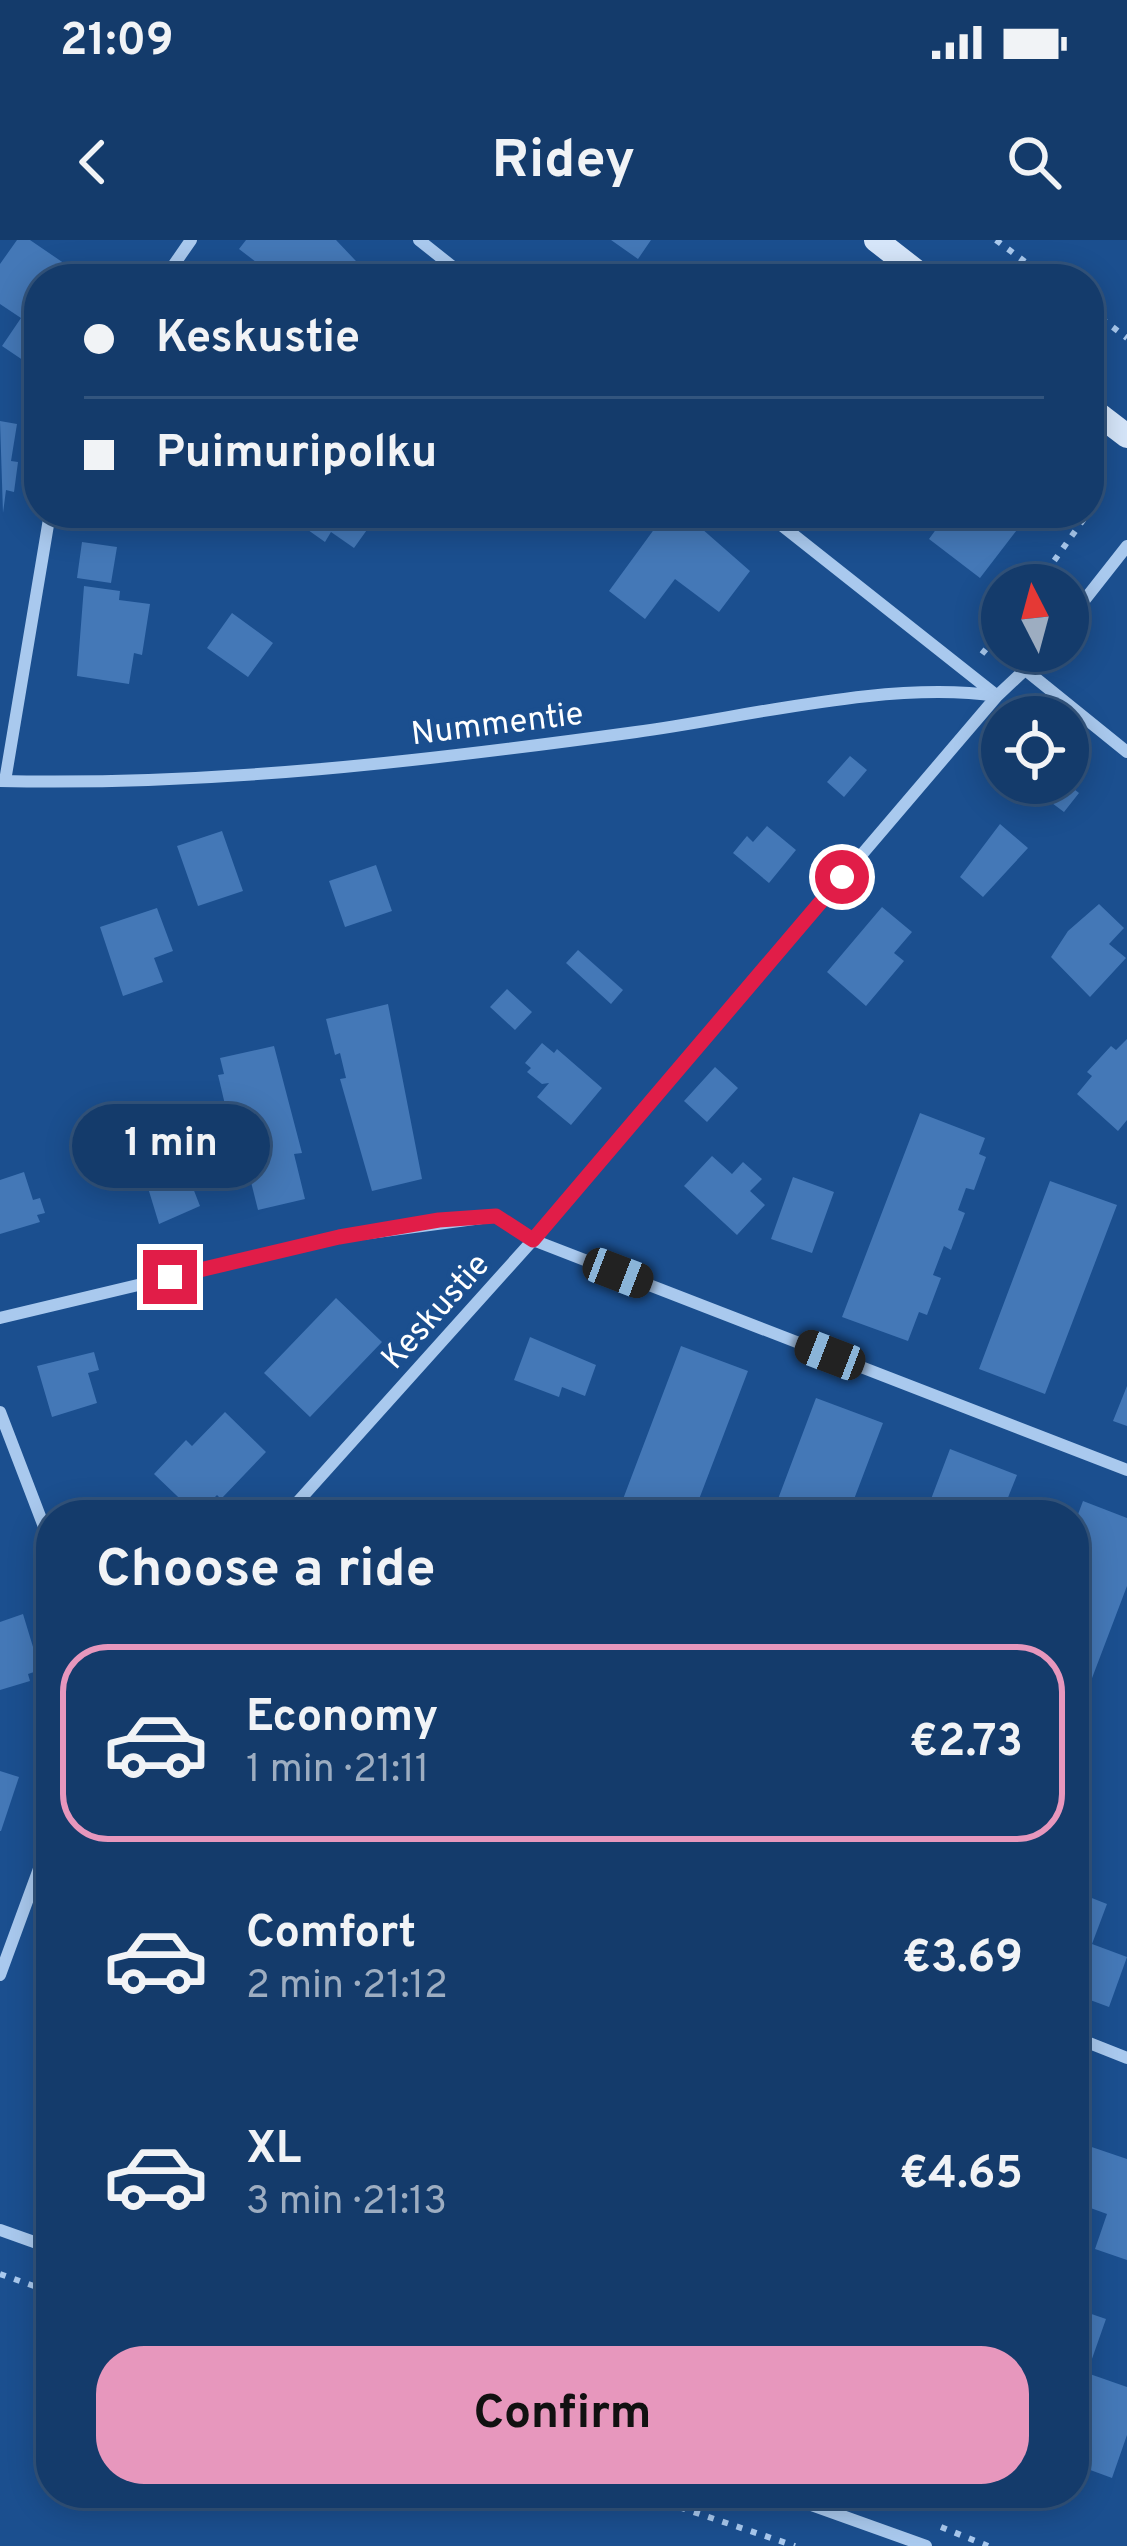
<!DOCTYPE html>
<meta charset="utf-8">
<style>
:root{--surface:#143b6b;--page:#1d4271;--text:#f1f3f6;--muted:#9dadc1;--line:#33557e;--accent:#e797bd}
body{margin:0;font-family:Overpass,sans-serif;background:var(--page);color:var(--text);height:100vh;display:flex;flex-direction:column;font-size:45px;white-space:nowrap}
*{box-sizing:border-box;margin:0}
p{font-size:39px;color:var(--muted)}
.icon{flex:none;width:66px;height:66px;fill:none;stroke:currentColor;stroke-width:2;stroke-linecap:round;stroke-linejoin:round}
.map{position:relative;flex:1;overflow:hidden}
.details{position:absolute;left:36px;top:1260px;width:1053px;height:1008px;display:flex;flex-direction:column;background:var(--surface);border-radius:48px;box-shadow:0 6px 30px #0003,0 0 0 3px var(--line)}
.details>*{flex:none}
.hud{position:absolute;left:24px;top:24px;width:1080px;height:264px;border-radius:48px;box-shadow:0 6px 30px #0003,0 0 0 3px var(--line);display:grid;align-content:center;height:264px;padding:0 60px;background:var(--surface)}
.needle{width:78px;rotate:354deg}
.fabs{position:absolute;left:981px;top:324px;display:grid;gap:24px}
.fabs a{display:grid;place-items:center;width:108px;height:108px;border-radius:50%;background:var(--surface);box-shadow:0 6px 30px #0003,0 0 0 3px var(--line);font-size:60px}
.end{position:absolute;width:54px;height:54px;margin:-27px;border:15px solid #e11d48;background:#fff;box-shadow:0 0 0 6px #fff}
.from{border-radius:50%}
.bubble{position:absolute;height:84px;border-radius:42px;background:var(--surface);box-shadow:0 6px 30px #0003,0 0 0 3px var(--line);font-size:39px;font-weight:700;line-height:84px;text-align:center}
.car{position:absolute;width:36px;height:72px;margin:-36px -18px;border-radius:15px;box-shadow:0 0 9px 3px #0007;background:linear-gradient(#222 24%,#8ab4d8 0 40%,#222 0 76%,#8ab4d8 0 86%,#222 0)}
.hud b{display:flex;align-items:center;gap:42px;height:114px;font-size:45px}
.hud b+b{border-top:3px solid var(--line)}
.hud i{width:30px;height:30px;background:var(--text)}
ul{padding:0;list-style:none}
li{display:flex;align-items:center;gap:36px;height:198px;margin:0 24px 18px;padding:0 36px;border:6px solid transparent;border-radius:48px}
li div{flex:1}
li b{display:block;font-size:45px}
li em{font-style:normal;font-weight:700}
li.current{border-color:var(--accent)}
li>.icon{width:108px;height:108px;stroke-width:1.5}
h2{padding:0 60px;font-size:54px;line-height:144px}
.action{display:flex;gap:24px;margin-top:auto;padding:24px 60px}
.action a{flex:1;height:138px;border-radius:48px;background:var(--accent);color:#111;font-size:48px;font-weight:700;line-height:138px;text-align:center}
.status{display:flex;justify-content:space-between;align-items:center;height:84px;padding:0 60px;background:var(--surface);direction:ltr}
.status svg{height:33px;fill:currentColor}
header{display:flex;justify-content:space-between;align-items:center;height:156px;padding:0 60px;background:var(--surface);font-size:54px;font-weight:700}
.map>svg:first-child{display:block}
</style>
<div class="status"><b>21:09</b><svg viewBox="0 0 49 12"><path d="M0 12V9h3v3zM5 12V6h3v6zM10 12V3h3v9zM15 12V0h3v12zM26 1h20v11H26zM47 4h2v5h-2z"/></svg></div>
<header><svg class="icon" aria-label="back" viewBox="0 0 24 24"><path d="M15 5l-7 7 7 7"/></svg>Ridey<svg class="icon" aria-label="search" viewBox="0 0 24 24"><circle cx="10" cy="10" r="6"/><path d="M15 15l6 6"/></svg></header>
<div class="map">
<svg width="1127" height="2306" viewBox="0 0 1127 2306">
<rect width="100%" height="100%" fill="#1b4f8f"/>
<path fill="#4478b7" d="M17,0h13l41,28 -8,11h-24v92l-37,-25 19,-28 -21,-14v-40z
M246,0h90l37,39h-95l-39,-30z
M611,0h40l-13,19z
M0,181l17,3 -6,37 7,1 -4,30 -8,-2 -3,23z
M317,273h62l-25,35 -23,-16 -6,10 -17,-12z
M666,273l16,6 3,-5 65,57 -31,41 -44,-33 -30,40 -36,-28z
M948,273h82l-50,65 -51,-39z
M82,302l35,5 -6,36 -34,-5z
M84,346l36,5 -1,9 31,4 -8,51 -8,-2 -5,31 -52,-8z
M232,373l41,30 -25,34 -41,-29z
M850,516l17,14 -23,27 -17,-15z
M1038,543h28l13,10 -15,19 -31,-23z
M1000,584l28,24 -45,49 -23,-20z
M767,586l29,24 -27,33 -36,-30 14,-17 6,6z
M222,591l21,60 -45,15 -21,-60z
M376,625l16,46 -47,16 -16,-46z
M1099,664l25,24 -15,16 17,14 -36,39 -39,-40 17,-26z
M882,667l30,25 -18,21 10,8 -38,45 -39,-34z
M157,668l16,43 -19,7 9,24 -40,14 -23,-69z
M578,710l45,40 -12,14 -45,-41z
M507,749l25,23 -17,18 -25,-23z
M388,764l34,175 -50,12 -32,-112 6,-1 -6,-25 -5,2 -9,-36z
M1127,799v81l-9,11 -41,-37 15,-18 -5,-4 24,-26 5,4z
M542,803l12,10 3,-4 45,39 -31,37 -34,-28 12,-14 -7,1 -15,-12 4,-4 -6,-5z
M274,806l28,107 -8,1 11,45 -47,11 -11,-44 -7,2 -22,-93 6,-1 -4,-16z
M715,827l23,21 -31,34 -23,-21z
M920,873l65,25 -6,16 7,3 -12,33 -8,-2 -8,22 7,3 -14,37 -7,-4 -11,29 8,3 -14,37 -8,-3 -11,29 -66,-24z
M172,894l28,72 -41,18 -24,-79z
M712,916l20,18 11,-12 19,17 -12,12 15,14 -28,30 -53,-49z
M24,932l9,28 7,-2 5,15 -8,2 3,7 -40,12v-54z
M793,937l41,15 -22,61 -41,-14z
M1050,941l67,24 -72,189 -66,-25z
M336,1058l46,44 -72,75 -46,-44z
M530,1097l66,28 -11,31 -23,-9 -3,10 -45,-17z
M681,1106l67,25 -55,144h-76z
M94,1112l5,18 -11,3 9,30 -45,14 -15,-51z
M1127,1146v40l-14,-5z
M816,1158l67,25 -35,92h-76z
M225,1172l41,40 -45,47 -4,-4 -20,20 -43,-41 32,-34 6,6z
M950,1209l67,26 -16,40h-76z
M1083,1261l44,17v68l-49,129 -4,-190z
M23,1374l17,56 -12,4 2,7 -30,9v-68z
M0,1531l19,6 -18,54h-1z
M1074,1651l33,13 -15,40 35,13 -18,50 -35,-13z
M1074,1901l53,18v101l-32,-11 12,-35 -33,-12z
M1074,2068l32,11 -19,54 40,14v48l-15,43 -38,-14z"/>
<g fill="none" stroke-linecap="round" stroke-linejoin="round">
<path stroke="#a9c9ee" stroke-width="6" stroke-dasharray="6 9" stroke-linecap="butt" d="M996,0l52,39
M1089,69l38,29
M1089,219l6,19 -6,33
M1037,345l51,-72
M982,414l20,-25
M0,2034l51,18
M637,2253l158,53
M941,2287l47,19"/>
<path stroke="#a9c9ee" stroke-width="12" d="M419,0l49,39
M164,39l27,-39
M766,273l230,182
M1068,381l59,-75
M1028,432l99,80
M0,541c213,5 425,-20 636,-49 111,-15 252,-52 361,-36
M5,541l45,-268
M0,1078l339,-81 158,-21 36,24 594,230
M0,1172l51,133
M286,1275l247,-275 464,-544 48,-45
M0,1735l51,-139
M1074,1797l53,21
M0,1990l51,18
M778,2253l148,53"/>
<path stroke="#d6e6fa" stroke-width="24" d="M876,0l50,39
M1089,167l38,29"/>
</g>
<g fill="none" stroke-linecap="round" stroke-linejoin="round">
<path stroke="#e11d48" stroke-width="15" d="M170,1037l169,-40 100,-17 57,-4 37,24 309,-363"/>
</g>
<g text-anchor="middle" stroke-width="9" stroke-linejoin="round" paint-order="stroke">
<g font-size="33" fill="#fff" stroke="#1b4f8f">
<text transform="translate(497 482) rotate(-7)" y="12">Nummentie</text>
<text transform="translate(434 1070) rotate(-48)" y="12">Keskustie</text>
</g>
</g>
</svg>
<div class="fabs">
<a><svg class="needle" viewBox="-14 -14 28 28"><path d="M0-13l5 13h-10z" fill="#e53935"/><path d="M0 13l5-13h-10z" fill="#9dadc1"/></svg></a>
<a><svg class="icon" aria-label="locate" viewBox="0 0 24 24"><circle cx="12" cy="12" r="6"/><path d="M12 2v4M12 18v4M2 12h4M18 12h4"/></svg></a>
</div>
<i class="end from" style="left:842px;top:637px"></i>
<i class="end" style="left:170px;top:1037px"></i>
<div class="bubble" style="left:72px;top:864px;width:198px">1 min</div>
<i class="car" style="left:618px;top:1033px;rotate:111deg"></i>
<i class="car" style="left:830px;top:1115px;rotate:291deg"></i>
<div class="hud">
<b><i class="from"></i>Keskustie</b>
<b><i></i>Puimuripolku</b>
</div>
<section class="details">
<h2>Choose a ride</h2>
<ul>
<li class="current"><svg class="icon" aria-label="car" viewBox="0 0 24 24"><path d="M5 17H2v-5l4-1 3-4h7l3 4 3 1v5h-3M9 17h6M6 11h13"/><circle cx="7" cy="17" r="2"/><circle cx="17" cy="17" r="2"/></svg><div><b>Economy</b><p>1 min · 21:11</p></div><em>€2.73</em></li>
<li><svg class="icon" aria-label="car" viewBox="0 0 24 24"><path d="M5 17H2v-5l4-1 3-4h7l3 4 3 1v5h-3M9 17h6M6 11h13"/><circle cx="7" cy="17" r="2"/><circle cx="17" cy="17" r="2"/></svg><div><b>Comfort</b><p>2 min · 21:12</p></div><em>€3.69</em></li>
<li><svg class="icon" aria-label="car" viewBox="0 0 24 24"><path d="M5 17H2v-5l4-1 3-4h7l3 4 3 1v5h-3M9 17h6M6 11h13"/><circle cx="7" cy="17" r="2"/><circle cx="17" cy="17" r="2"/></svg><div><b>XL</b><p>3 min · 21:13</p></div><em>€4.65</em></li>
</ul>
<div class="action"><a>Confirm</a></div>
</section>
</div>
